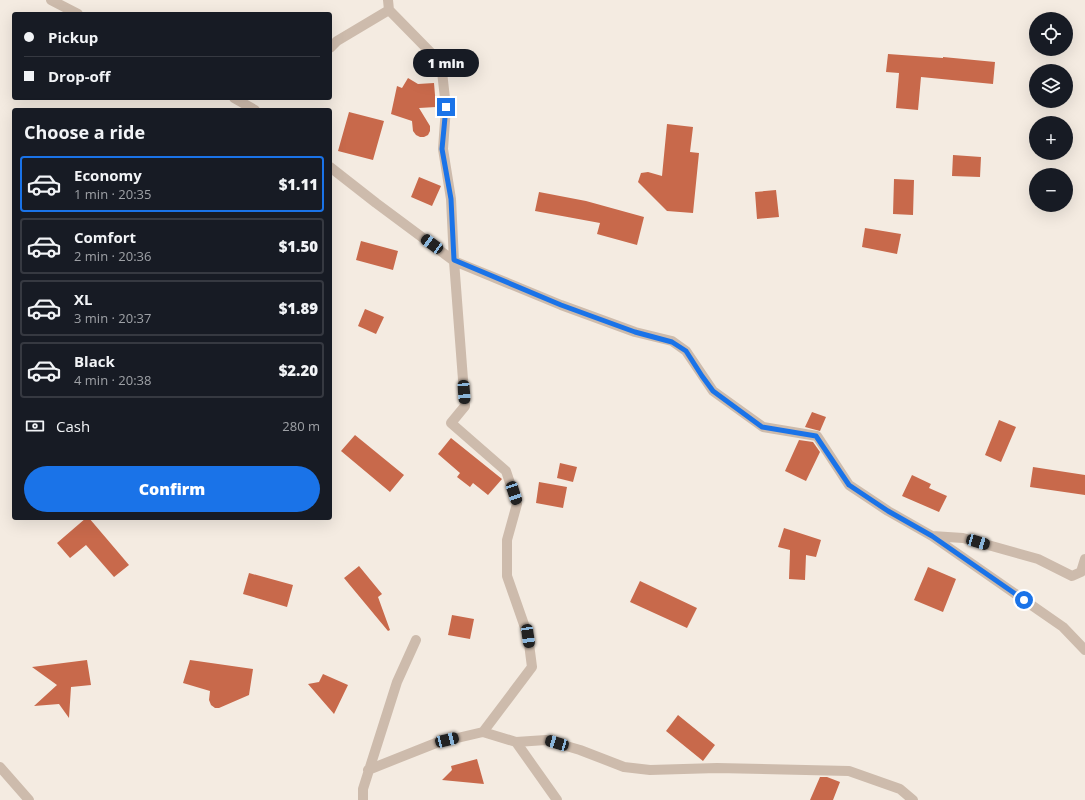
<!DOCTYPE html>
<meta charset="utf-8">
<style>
:root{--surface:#171b24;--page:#242831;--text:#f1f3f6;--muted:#9ea1a6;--line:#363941;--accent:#1a73e8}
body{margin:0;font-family:"Open Sans",sans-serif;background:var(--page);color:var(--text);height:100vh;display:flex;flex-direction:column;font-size:15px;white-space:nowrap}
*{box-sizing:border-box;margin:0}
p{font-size:13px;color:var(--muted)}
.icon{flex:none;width:22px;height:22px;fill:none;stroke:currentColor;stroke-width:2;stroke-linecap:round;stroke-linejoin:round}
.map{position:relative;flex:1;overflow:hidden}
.details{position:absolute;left:12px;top:108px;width:320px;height:412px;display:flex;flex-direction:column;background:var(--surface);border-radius:4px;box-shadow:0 4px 16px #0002}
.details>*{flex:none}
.banner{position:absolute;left:12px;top:12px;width:320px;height:88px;border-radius:4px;box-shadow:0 4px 16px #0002;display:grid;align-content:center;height:88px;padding:0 12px;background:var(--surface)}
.fabs{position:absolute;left:1029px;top:12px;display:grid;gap:8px}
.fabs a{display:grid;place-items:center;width:44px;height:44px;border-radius:50%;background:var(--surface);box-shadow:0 4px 16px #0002;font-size:20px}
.end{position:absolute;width:18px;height:18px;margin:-9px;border:5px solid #1a73e8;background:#fff;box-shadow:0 0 0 2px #fff}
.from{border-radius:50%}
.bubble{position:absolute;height:28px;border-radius:14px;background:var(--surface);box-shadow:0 4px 16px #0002;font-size:13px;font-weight:800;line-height:28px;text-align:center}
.car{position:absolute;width:12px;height:24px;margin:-12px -6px;border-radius:5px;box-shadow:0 0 3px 1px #0007;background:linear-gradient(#222 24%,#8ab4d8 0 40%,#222 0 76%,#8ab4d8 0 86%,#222 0)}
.banner b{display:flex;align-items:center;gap:14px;height:38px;font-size:15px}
.banner b+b{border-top:1px solid var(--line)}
.banner i{width:10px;height:10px;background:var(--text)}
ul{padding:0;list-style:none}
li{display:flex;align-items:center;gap:12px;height:56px;margin:0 8px 6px;padding:0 4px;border:2px solid var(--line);border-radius:4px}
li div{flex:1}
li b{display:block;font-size:15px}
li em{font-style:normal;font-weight:800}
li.active{border-color:var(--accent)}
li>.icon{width:36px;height:36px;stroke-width:1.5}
h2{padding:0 12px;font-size:18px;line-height:48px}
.pay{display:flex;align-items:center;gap:10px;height:44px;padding:0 12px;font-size:15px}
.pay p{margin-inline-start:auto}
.action{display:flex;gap:8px;margin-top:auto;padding:8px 12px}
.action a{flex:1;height:46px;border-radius:24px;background:var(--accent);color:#fff;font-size:16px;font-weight:800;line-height:46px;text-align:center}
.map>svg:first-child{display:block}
</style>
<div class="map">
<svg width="1085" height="800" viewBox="0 0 1085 800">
<rect width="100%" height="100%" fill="#f4ebe1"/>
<path fill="#c8694b" d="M888,54l55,4v-1l52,5 -2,22 -72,-7 -3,33 -22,-2 3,-35 -13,-1z
M408,78l10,6 16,-1 2,24 -17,1 11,18v5l-2,4 -4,2h-4l-4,-2 -3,-4 -1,-10 -21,-7 6,-28 5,2z
M349,112l35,9 -11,39 -35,-9z
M667,124l26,3 -3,25 9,1 -6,60 -26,-2 -29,-29 3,-9 7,-1 14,4z
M953,155l28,2 -1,20 -28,-1z
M419,177l22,9 -9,20 -21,-9z
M894,179l20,1 -1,35 -20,-1z
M776,190l3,27 -22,2 -2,-27z
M539,192l47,9 58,16 -7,28 -40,-11 3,-11 -65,-12z
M865,228l36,6 -4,20 -35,-7z
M361,241l37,10 -5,19 -37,-10z
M365,309l19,8 -8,17 -18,-8z
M812,412l14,5 -6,14 -15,-4z
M999,420l17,7 -15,35 -16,-7z
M355,435l49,40 -14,17 -49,-41z
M451,438l51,41 -14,16 -15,-12 -3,4 -13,-10 3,-4 -22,-19z
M799,440l14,2 7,10 -14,29 -21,-10z
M560,463l17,4 -4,15 -16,-4z
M1033,467l52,8v20l-55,-8z
M912,475l19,9 -2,4 18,8 -8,16 -37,-16z
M539,482l28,5 -4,21 -27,-5z
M86,518h3l40,47 -15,12 -28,-32 -16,13 -13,-15z
M784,528l37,12 -5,17 -10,-2 -1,25 -16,-1 1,-29 -12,-3z
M359,566l23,28 -4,3 12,33 -2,1 -44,-53z
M928,567l28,12 -13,33 -29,-12z
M249,573l44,12 -6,22 -44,-13z
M640,581l57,27 -10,20 -57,-26z
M452,615l22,4 -4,20 -22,-4z
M87,660l4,25 -20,2 -2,31 -10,-14 -25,2 23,-21 -25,-18z
M190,660l63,9 -4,26 -30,13h-4l-4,-3 -2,-5 1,-9 -27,-8z
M323,674l25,11 -14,29 -26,-30 11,-2z
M678,715l37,30 -12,16 -37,-30z
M477,759l7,25 -42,-4 10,-10 -1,-4z
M820,777h7l13,5 -7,18h-23z"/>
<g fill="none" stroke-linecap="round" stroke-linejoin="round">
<path stroke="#cdbbac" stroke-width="10" d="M51,0l27,14
M389,10l52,53 5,44 -3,42 8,50 3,62 11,145 -14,17 55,48 11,33 -10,36v36l21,60 4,31 -49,65
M330,48l7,-7 52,-31 -1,-10
M234,98l21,12
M330,167l46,36 78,58 107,44 74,27 37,9 14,10 27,40 50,36 54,9 32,49 39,26 44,25 31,2 75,21 34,17 9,-4 4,-13
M932,536l131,91 22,23
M516,742l30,-2 34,10 44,17 26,3 67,-2 132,3 51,18 13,11
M368,770l68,-27 47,-11 33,10 41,58
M363,800v-11l34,-107 19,-42"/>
<path stroke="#cdbbac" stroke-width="10" d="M0,767l29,33"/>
</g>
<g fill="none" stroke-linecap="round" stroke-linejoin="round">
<path stroke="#1a73e8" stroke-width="5" d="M446,107l-4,42 9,50 3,61 107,45 74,27 37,10 14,9 16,25 11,15 49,36 54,9 33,49 39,26 44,25 92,64"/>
</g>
</svg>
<div class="fabs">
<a><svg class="icon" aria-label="locate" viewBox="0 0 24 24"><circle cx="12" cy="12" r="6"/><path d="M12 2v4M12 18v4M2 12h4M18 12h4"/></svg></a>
<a><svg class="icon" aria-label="layers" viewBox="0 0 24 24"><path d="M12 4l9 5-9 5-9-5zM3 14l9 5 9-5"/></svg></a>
<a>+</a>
<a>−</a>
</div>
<i class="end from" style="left:1024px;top:600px"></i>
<i class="end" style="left:446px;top:107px"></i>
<div class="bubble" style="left:413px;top:49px;width:66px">1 min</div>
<i class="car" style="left:432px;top:244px;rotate:306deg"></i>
<i class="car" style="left:464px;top:392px;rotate:176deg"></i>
<i class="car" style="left:514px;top:493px;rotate:162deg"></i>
<i class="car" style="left:978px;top:542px;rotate:106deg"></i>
<i class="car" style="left:528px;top:636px;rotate:172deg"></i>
<i class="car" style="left:447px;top:740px;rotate:76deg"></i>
<i class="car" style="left:557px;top:743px;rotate:286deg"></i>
<div class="banner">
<b><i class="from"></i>Pickup</b>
<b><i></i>Drop-off</b>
</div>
<section class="details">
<h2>Choose a ride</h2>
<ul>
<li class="active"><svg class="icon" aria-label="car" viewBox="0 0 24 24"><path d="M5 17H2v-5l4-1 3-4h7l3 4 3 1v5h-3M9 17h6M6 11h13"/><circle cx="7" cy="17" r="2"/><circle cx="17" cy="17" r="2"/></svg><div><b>Economy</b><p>1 min · 20:35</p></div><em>$1.11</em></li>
<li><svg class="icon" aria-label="car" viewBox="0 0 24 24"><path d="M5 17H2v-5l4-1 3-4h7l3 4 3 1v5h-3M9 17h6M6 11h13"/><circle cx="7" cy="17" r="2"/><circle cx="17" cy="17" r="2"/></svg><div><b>Comfort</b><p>2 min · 20:36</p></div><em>$1.50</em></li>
<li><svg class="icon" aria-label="car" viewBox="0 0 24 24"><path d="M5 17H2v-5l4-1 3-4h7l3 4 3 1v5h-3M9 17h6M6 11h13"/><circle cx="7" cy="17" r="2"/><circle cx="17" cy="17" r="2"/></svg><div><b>XL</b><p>3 min · 20:37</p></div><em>$1.89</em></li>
<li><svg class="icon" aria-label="car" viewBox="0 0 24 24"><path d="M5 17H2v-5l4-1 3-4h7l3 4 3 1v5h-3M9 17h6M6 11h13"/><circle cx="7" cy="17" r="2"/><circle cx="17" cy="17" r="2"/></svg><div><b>Black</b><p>4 min · 20:38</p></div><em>$2.20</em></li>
</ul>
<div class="pay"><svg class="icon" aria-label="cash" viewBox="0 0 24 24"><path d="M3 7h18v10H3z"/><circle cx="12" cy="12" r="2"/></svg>Cash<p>280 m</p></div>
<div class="action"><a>Confirm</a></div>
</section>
</div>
